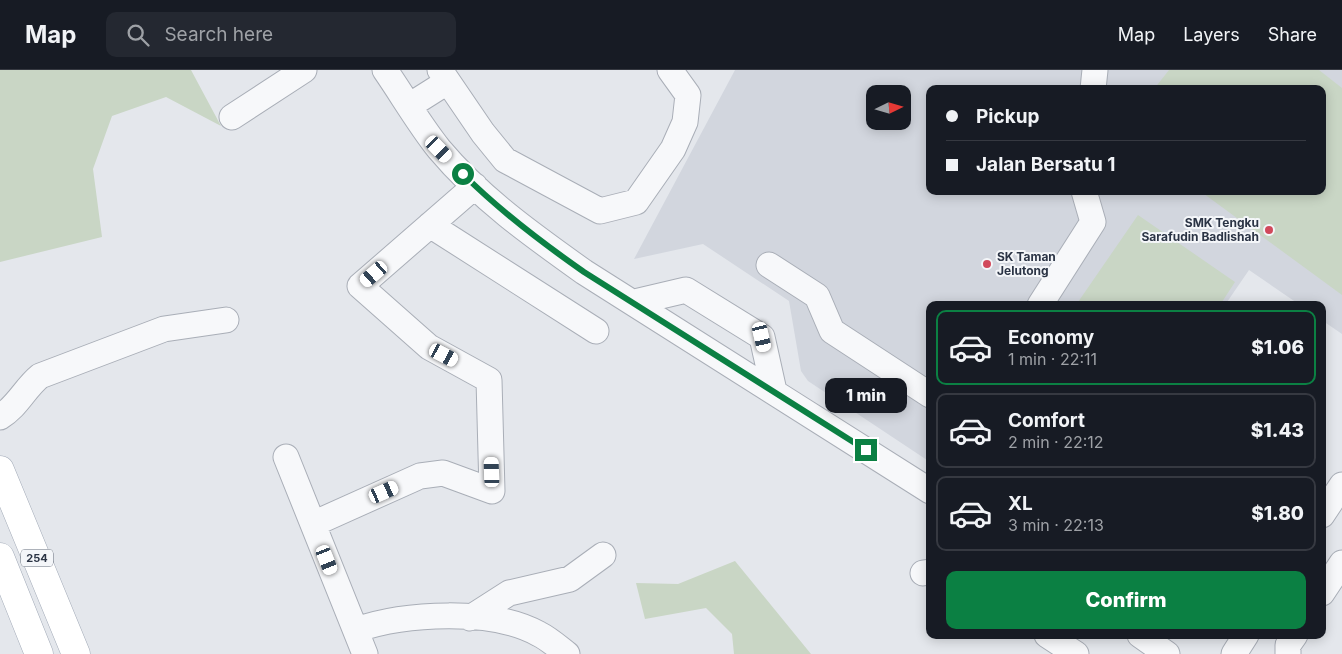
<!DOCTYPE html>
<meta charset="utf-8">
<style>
:root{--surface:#171b24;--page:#242831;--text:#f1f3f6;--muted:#9ea1a6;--line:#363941;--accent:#0b8043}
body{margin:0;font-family:Inter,sans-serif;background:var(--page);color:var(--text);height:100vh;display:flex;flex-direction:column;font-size:19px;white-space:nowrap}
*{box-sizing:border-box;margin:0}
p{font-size:16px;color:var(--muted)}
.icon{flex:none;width:28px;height:28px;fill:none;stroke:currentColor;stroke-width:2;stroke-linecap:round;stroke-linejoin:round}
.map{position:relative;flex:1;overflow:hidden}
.side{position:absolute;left:926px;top:231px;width:400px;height:338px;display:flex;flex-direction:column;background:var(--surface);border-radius:10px;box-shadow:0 2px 12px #0003}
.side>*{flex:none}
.hud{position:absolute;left:926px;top:15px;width:400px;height:110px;border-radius:10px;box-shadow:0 2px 12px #0003;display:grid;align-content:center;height:110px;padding:0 20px;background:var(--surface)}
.needle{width:32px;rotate:85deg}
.buttons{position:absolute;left:866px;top:15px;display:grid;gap:10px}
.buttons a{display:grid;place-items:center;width:45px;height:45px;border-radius:10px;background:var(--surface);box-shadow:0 2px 12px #0003;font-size:25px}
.end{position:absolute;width:22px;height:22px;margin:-11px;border:6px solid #0b8043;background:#fff;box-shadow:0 0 0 2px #fff}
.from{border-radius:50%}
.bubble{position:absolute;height:35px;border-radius:10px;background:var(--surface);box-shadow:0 2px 12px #0003;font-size:16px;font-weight:800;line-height:35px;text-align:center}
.car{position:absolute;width:15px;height:30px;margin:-15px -8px;border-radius:6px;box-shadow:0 0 4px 1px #0007;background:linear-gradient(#fff 24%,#345 0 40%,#fff 0 76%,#345 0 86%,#fff 0)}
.hud b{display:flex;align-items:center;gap:18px;height:48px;font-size:19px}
.hud b+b{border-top:1px solid var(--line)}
.hud i{width:12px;height:12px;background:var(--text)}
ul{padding:9px 0 0;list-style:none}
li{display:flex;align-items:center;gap:15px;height:75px;margin:0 10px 8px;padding:0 10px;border:2px solid var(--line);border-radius:10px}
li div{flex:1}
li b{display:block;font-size:19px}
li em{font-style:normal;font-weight:800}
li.active{border-color:var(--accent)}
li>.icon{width:45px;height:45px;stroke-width:1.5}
.button{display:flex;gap:10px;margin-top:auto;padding:10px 20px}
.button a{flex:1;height:58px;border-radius:10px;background:var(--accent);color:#fff;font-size:20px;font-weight:800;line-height:58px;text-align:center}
header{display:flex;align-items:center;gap:30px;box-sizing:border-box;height:70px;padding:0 25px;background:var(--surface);border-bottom:1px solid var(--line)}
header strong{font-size:24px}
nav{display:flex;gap:28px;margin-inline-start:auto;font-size:18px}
.search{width:350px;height:45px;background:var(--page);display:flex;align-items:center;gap:12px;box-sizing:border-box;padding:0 18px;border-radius:10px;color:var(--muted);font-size:19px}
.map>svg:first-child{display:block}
</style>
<header>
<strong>Map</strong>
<div class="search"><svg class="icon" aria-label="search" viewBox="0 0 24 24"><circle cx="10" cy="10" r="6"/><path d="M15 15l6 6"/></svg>Search here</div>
<nav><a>Map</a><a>Layers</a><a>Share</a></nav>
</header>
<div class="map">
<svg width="1342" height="584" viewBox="0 0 1342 584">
<rect width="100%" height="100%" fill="#e4e7ec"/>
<path fill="#d2d6de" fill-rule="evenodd" d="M735,0h607v264l-19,-13 -1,-16h-22l-51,-35 -24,35h-295v157l-122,-81 -7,-10 -12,-70 -86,-57 -69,15zM930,19h392v102h-392zM875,24h27v27h-27z"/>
<path fill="#c9d6c5" d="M0,0h191l30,56 -55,-29 -54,19 -19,53 9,68 -102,25z
M1169,0h150l23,18v207l-142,-104h122v-102h-168z
M1138,145l97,67 -15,23h-144z
M735,491l76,93h-77l-2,-20 -26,-26 -61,11 -9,-36 42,1z"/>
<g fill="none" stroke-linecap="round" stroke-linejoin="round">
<defs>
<path id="minor" d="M385,0c18,26 34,54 54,79 41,49 93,86 145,123l346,219
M440,0l43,63 22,27 95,51 36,-9 37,-53 12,-27 3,-27 -18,-25
M1093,19l2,-19
M409,36l38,-24
M232,47l72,-47
M430,155l166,106
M769,195l48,31 15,35 98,64
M635,232l51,-12 76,47 12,54
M1040,235l53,-83 -9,-31
M0,347c17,-10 25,-29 40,-41l124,-47 62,-9
M286,387l79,197
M1322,445l20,-30
M313,454l107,-48 23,-3 49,18 -3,-111 -60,-33 -69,-61 115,-100
M923,503l7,-1
M1322,523l20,-30
M470,548l39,-25 61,-14 33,-24
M356,560c48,-17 137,-22 183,4 10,5 19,13 28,20
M1047,565l29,19
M1140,565l27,19
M1234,584l12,-19
M1288,584v-9l7,-10"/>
<path id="major" d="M0,400l76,184
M0,487l39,97"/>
</defs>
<use href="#minor" stroke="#a9aeb7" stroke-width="27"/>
<use href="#major" stroke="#a3abb8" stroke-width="29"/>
<use href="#minor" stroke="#f7f8fa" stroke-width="25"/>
<use href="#major" stroke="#fff" stroke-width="28"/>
</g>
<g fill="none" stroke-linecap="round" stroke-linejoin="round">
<path stroke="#0b8043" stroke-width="6" d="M463,104c37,37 78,68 121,98l282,178"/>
</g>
<g fill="#d1495b" stroke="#f4f6f9" stroke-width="2">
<circle cx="1269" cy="160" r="5"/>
<circle cx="987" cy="194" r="5"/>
</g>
<g text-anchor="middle" stroke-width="4" stroke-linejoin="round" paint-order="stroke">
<rect fill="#f4f6f9" stroke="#676e7b" stroke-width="1" x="21" y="479.5" width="32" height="17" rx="4"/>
<g font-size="11" font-weight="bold" fill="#2b3445">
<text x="37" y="492">254</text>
</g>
<g font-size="12" font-weight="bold" fill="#2b3445" stroke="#f4f6f9" text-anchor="end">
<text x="1259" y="157">SMK Tengku<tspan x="1259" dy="14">Sarafudin Badlishah</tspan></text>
<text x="997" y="191" text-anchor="start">SK Taman<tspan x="997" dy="14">Jelutong</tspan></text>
</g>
</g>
</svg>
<div class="buttons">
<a><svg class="needle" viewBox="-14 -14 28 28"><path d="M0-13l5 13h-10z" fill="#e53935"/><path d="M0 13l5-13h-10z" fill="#9ea1a6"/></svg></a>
</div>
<i class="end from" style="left:463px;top:104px"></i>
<i class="end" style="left:866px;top:380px"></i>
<div class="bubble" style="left:825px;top:308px;width:82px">1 min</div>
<i class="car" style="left:439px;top:79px;rotate:136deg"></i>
<i class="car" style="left:374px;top:204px;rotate:229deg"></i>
<i class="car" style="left:762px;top:267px;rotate:167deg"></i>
<i class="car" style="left:444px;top:285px;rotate:118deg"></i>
<i class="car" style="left:492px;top:402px;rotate:358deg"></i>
<i class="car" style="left:384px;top:422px;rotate:66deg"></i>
<i class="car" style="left:327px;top:490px;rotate:158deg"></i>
<div class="hud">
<b><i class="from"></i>Pickup</b>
<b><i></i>Jalan Bersatu 1</b>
</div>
<section class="side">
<ul>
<li class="active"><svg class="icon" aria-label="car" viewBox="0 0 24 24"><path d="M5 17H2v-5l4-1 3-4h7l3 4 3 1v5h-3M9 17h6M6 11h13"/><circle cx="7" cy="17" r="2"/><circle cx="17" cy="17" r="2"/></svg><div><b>Economy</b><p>1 min · 22:11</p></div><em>$1.06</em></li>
<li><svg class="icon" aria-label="car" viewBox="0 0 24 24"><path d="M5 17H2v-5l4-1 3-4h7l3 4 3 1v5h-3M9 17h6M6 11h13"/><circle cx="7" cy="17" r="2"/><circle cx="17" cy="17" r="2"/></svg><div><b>Comfort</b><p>2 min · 22:12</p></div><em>$1.43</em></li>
<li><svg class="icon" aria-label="car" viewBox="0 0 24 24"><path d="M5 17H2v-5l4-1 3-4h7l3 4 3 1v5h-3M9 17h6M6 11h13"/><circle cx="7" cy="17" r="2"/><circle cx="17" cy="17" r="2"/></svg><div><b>XL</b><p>3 min · 22:13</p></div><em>$1.80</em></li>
</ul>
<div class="button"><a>Confirm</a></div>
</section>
</div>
